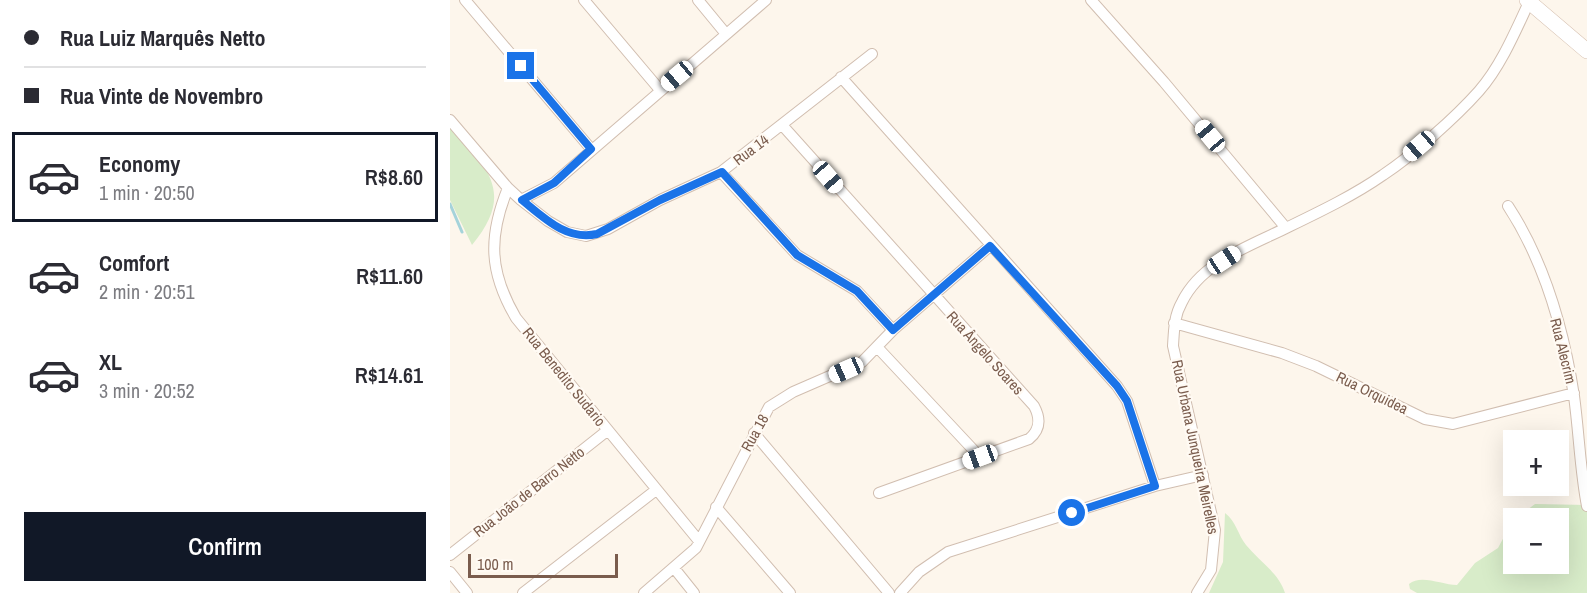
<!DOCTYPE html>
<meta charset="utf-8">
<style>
:root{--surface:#fff;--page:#f7f7f7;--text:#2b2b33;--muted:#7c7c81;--line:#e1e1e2;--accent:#111827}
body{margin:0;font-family:"Archivo Narrow",sans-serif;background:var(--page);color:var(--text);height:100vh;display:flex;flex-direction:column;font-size:22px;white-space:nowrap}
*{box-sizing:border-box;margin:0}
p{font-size:20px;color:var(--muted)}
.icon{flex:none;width:33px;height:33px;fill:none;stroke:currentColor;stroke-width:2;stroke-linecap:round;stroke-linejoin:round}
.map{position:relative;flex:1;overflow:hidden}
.side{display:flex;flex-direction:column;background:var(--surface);width:450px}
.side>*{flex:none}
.banner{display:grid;align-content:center;height:132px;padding:0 24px;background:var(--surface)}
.fabs{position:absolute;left:1053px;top:430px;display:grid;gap:12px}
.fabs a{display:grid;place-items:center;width:66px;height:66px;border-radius:0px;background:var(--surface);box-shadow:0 6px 24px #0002;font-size:30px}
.scale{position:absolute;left:18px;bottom:15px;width:150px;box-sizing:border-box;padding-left:6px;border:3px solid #7a5c4d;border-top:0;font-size:16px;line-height:21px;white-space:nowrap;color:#7a5c4d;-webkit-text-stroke:4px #fffaf3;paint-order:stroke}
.end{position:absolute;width:27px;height:27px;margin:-14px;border:8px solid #1a73e8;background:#fff;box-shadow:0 0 0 3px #fff}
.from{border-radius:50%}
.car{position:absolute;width:18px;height:36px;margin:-18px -9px;border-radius:8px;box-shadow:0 0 4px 2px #0007;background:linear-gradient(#fff 24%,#345 0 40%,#fff 0 76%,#345 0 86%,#fff 0)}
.banner b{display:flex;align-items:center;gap:21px;height:57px;font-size:22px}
.banner b+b{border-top:2px solid var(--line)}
.banner i{width:15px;height:15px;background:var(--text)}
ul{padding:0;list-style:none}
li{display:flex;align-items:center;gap:18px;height:90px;margin:0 12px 9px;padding:0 12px;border:3px solid transparent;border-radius:0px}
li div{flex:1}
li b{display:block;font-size:22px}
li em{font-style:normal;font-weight:600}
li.active{border-color:var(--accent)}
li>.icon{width:54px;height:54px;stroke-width:1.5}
.cta{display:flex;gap:12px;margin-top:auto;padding:12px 24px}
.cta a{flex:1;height:69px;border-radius:0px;background:var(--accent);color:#fff;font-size:24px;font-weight:600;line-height:69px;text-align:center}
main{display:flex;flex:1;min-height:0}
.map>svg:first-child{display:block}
</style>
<main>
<section class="side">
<div class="banner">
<b><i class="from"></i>Rua Luiz Marquês Netto</b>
<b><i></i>Rua Vinte de Novembro</b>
</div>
<ul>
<li class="active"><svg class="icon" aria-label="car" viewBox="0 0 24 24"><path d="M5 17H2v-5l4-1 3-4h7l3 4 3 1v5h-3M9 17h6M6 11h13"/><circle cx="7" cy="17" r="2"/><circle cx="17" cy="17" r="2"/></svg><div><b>Economy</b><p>1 min · 20:50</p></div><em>R$8.60</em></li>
<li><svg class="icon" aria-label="car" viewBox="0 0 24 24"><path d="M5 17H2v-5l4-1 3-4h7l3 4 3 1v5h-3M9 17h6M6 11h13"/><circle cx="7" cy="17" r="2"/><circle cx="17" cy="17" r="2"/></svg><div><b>Comfort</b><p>2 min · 20:51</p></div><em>R$11.60</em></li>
<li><svg class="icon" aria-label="car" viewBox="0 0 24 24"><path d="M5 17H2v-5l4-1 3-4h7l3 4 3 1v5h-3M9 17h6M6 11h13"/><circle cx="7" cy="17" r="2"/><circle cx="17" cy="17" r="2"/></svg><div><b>XL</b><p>3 min · 20:52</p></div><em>R$14.61</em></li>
</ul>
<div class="cta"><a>Confirm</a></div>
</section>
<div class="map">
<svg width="1137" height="593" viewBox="0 0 1137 593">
<rect width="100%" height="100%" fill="#fdf6ec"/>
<path fill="#d8ecc9" d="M0,126c37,42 66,66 22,119l-22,-45z
M1085,504l52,1v88h-170l-7,-4 -1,-5c12,-10 33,1 48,1l18,-22 23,-15 15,-28 1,44h44v-45h-43z
M775,513c11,8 13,22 21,32 13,16 33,28 39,48h-76l14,-31z"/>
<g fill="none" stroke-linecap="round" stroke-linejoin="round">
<path stroke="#a5d3da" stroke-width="3" d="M0,204l12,28"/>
<defs>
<path id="street" d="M15,0l126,149
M134,0l76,90
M248,0l28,34
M641,0l73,82 122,146
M391,77l276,309 10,15 28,85
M0,120l58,68 13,12 27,21 19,11 19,4 22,-7 52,-29 61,-28 151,-118
M333,126l251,280c7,13 6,24 -5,33l-150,54
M271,172l76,83 60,36 36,39
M58,188c-20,49 -19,84 8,130l183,223
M71,200l33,-17 212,-183
M1058,206c36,55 56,125 66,190 5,36 6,74 13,110
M724,323l108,30 34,13 109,53 28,5 121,-31
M428,348l102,109
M304,433l135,160
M266,507l74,86
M0,555l158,-125
M224,568l20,25
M0,572l17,21
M73,593l133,-103
M194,593l52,-45 73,-141 24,-15 69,-30 31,-32 97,-84
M450,593l19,-21 29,-20 207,-66 48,-11
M747,593l14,-23 4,-40 -42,-184c1,-16 1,-30 9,-44 19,-39 65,-55 102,-73 33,-16 69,-33 99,-54 30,-20 72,-57 96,-84 22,-25 37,-61 51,-91"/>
<path id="secondary" d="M1077,0l60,51"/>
</defs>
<use href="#street" stroke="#d1beb0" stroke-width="12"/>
<use href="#secondary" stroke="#d6c0b0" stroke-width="16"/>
<use href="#street" stroke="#fff" stroke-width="10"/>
<use href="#secondary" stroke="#fff" stroke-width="15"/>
</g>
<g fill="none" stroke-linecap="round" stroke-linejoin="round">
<path stroke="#1a73e8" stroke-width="8" d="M71,66l70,83 -37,34 -32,17c22,18 45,41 75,34l63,-34 62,-28 75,83 60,36 36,39 97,-84 127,140 10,15 28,85 -83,27"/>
</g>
<g text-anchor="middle" stroke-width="4.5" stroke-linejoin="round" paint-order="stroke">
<g font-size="15" fill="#7a5c4d" stroke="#fffaf3">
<text transform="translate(301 150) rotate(-37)" y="5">Rua 14</text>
<text transform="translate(1113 351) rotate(76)" y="5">Rua Alecrim</text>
<text transform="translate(535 353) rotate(48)" y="5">Rua Ângelo Soares</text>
<text transform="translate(114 377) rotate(51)" y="5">Rua Benedito Sudario</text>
<text transform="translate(922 393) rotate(26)" y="5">Rua Orquidea</text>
<text transform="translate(305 433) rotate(-61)" y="5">Rua 18</text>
<text transform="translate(745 447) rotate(78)" y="5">Rua Urbana Junqueira Meirelles</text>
<text transform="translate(79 492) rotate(-38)" y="5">Rua João de Barro Netto</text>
</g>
</g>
</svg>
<div class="fabs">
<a>+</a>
<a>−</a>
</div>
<div class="scale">100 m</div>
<i class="end from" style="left:622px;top:513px"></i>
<i class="end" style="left:71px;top:66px"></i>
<i class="car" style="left:227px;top:76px;rotate:230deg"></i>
<i class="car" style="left:760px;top:136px;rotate:320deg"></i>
<i class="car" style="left:969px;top:146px;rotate:229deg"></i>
<i class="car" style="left:378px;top:177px;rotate:139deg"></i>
<i class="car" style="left:774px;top:260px;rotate:57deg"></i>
<i class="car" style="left:396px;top:370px;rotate:246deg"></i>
<i class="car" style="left:530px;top:457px;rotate:250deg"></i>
</div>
</main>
